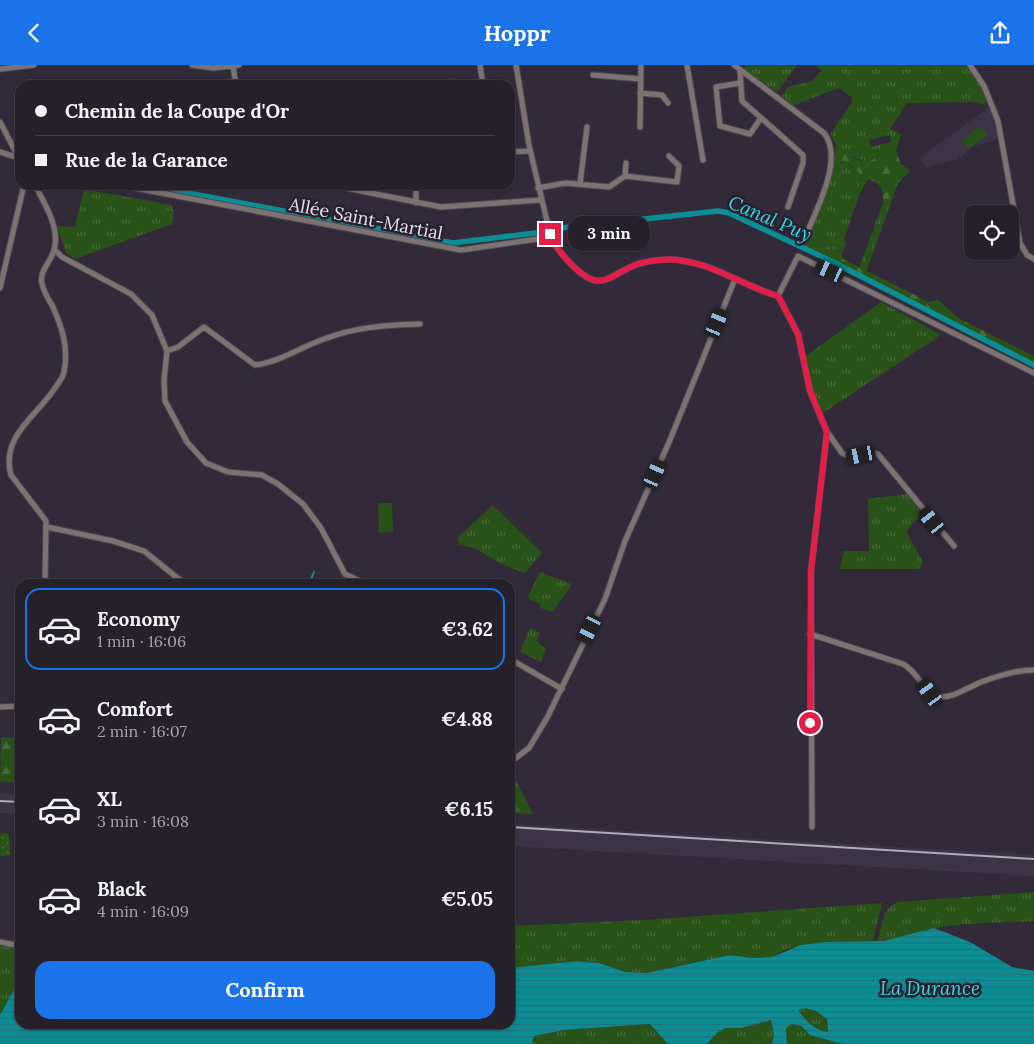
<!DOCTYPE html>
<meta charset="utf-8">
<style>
:root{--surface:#26202b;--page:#2e2833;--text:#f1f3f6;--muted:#a4a3a9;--line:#423e47;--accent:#1a73e8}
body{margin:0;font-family:Lora,serif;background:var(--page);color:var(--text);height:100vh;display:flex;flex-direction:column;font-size:19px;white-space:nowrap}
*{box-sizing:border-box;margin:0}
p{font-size:16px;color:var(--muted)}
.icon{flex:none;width:28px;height:28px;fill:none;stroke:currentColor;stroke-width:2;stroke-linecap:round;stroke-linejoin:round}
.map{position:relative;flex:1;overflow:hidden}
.details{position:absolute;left:15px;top:514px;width:500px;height:450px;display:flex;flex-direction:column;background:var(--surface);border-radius:15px;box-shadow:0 1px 4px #0004,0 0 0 1px var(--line)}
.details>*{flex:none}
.guide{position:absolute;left:15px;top:15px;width:500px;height:110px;border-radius:15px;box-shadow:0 1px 4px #0004,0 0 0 1px var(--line);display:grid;align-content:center;height:110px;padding:0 20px;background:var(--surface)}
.tools{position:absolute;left:964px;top:140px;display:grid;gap:10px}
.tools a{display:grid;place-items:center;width:55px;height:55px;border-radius:10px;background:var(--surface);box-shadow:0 1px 4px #0004,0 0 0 1px var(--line);font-size:25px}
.end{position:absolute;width:22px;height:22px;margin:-11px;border:6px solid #e11d48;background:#fff;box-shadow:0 0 0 2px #fff}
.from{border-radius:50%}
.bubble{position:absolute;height:35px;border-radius:15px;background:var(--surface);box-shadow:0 1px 4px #0004,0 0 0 1px var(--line);font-size:16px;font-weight:700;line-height:35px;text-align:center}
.car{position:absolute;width:15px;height:30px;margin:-15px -8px;border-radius:6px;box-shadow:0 0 4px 1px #0007;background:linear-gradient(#222 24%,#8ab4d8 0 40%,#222 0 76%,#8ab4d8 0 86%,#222 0)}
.guide b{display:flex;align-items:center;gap:18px;height:48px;font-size:19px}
.guide b+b{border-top:1px solid var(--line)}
.guide i{width:12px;height:12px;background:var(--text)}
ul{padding:9px 0 0;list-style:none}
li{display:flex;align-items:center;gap:15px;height:82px;margin:0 10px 8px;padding:0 10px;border:2px solid transparent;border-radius:15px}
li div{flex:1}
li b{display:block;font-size:19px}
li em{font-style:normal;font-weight:700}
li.selected{border-color:var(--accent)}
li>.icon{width:45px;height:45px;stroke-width:1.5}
.cta{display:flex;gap:10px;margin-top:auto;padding:10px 20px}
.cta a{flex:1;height:58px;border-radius:15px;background:var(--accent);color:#fff;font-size:20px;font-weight:700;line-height:58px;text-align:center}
header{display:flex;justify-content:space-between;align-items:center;height:65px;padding:0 20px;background:var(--accent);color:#fff;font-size:22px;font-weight:700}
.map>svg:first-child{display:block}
</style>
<header><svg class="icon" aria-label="back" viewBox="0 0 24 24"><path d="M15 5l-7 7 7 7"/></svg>Hoppr<svg class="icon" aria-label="share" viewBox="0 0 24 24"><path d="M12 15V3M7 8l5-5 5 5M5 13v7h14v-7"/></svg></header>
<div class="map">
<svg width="1034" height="979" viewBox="0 0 1034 979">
<defs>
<pattern id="grass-tufts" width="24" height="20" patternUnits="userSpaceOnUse" patternTransform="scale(1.25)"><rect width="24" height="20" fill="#295219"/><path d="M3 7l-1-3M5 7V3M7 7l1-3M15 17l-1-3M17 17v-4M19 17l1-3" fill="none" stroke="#486a3a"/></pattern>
<pattern id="forest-firs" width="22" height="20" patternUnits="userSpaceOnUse" patternTransform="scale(1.25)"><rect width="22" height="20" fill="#295219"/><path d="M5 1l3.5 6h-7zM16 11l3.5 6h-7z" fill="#486a3a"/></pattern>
<pattern id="park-dots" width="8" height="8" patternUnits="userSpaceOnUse" patternTransform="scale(1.25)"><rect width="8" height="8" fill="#295219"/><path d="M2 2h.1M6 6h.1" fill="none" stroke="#486a3a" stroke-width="1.8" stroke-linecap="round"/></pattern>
<pattern id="water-rules" width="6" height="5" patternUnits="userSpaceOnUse" patternTransform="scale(1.25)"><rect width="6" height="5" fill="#0a8d94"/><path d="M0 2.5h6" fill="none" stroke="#1e7378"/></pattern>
</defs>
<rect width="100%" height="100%" fill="#322a39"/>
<path fill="#3d3347" d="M991,41l8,33 -25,7 -18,14 -24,5 -4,3 -9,-10z
M0,728l20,2v19l-20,-1z
M510,759l524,31v21l-524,-30z"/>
<path fill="url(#grass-tufts)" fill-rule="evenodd" d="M745,0h52l-20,27 -33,-23z
M815,0h153c7,11 25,28 16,40l-8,-3 -69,1 -17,26 11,5 -5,17 -10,-1 -17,12c-14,-3 -36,-13 -38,-29l21,-31v-5l-13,-9 -47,18 -10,-10 6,-9 24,-6 10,-11zM890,70l1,7 -20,5 -2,-7z
M835,90l24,17 1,21 -16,46 -6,2 -6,8 -13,-7 -8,-11 18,-47z
M84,124l87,16 3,6 -2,13 -97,35 -9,-6 -9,-27 18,1z
M883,138l7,2 -24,67 -7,-4z
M881,237l60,33 -118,78 -11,-22 -6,-35z
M907,429l15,20 -16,17 17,31 -4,7h-79l4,-18h25l-1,-52z
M493,440l49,48 -17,20 -26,-10 -24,-15 -15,-3 -3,-7z
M540,507l32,12 -19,28 -13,-4 1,-4 -14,-6z
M530,563l10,5 -3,6 2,5 7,5 -5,13 -21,-10z
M1034,827v29c-33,2 -64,1 -97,7 -20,3 -40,13 -60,13 6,-15 3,-31 21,-39z
M882,838l-9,38 -48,1 -38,7 -15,8 -20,1 -22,-3 -83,18 -22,-1 -26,-9 -22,-2 -67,7v-42l133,-6z
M0,881l20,3v30l-20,36z
M805,943l11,3 11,8 1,14c-13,-2 -23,-13 -30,-23z
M771,955l3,15 -2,9h-64l10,-12 8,-4h15z
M650,959l18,20h-131l-6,-2 2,-6 31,-6z
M792,959l9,2 9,9 32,9h-55l-1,-16z"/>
<path fill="url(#forest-firs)" d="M836,79l19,15 14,3 17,-12 10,1 5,13 9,7 -12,12 -8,22 -7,-2c1,-15 -2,-19 -15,-24l-8,14 -1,-21 -24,-17z
M811,166l8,11 13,7 6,-8 6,-2 2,5 -5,11 2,4 86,43 9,-2 22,19 74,37v7l-229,-117z
M1,672l19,1v45l-20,-1z
M510,708l3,2 20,39 -23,-1z"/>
<path fill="url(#park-dots)" d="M0,768l9,1 1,21 -10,1z"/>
<path fill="#295219" d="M980,61l7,9 -18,14 -7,-9z
M378,438h14l1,29 -14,1z"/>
<path fill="url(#water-rules)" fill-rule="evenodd" d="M934,863l36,14 42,25 22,4v73h-192l-32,-9 -9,-9 -9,-2 -6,4 1,16h-15l2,-9 -3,-15 -30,8h-15l-8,4 -11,12h-39l-18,-20 -86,6 -30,6 -2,6 5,2h-537v-29l20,-36v45h490v-56l67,-7 22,2 26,9 22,1 83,-18 22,3 20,-1 29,-12 24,-3 59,-1zM805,943l11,3 11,8 1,13c-13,-1 -23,-12 -30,-22z"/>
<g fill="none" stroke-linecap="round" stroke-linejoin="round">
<path stroke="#0a8d94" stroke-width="2" d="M309,519l5,-12"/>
<path stroke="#0a8d94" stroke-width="5.5" d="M146,120l307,58 99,-12 9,-3 157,-17 11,2 98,46 207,106"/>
<defs>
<path id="street" d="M192,0l21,3 26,-3
M480,0l3,20
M516,0l13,80 21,89c4,12 13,22 22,31 28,28 33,13 63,0 14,-5 35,-7 49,-4 33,5 62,26 94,35l20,38 12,57 17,41 -16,139 1,256
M687,0l16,95
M734,0l90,68c21,26 -9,79 -20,107
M970,0l14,21 14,35 22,122 7,12 7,4
M233,1l3,19
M0,4l34,-4
M740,6l2,30 61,54v8l-15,44
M593,10l48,4
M740,18l-24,4 4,39 30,8 11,-16
M429,20l23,-3 20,3
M640,28l22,2 6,8
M0,57l20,38
M640,62l1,-62
M0,87l19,6
M510,87l20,-1
M625,111l52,6 2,-16 -10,-10
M580,119l7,-57
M35,120c10,20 27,45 18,68 -4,11 -14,19 -11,31 2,8 6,15 10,21 10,22 17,43 12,67 -1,4 -4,9 -7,13 -18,30 -57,50 -46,90l35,46 -1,63
M119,120l342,65 90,-13
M331,120l110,22 99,-7
M416,120v18
M538,123l28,-5 43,4 16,-11 1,-13
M55,185l7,7 69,37 21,21 15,36 -3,29 1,21 22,41 19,21 22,9 34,3 16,9 25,20 18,24 24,46 21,10
M0,223l24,-103
M778,231l20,-40 236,117
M167,286l11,-4 26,-20 51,38c25,-3 46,-18 69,-26 31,-12 63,-14 96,-15
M828,368l14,20 9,5 21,-6 6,2 76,92
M47,462l66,14 31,10 41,33
M810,569l93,30c14,7 21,28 33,32 14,5 35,-11 48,-15 14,-5 35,-11 50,-11
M510,594l52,30
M0,642l20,-1
M512,696l17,-13 18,-30 58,-119 20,-58 45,-101 65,-161
M0,877l20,4"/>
</defs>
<use href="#street" stroke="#4e4755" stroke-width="7"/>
<use href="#street" stroke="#7c7370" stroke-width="5"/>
<path stroke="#b1abb6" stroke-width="2" d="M0,736l20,1
M510,762l524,32"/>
</g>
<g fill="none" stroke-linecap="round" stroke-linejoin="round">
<path stroke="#e11d48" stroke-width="6" d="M550,169c4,12 13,22 22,31 29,28 33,13 63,0 14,-5 35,-7 49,-4 33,5 62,26 94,35l3,5 17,33 12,57 17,41 -16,139 -1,152"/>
</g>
<g text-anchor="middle" stroke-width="5" stroke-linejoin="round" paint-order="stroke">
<g font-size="18" fill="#e3dee7" stroke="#28202f">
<text transform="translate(366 154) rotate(11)" y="6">Allée Saint-Martial</text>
</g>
<g font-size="19" font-style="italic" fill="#33d9e2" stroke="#28202f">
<text transform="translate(770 153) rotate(23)" y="7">Canal Puy</text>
<text x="930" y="930">La Durance</text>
</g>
</g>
</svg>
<div class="tools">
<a><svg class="icon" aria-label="locate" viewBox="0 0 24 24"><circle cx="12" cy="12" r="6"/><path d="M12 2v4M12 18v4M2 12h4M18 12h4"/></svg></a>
</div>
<i class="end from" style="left:810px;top:658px"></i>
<i class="end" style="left:550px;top:169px"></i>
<div class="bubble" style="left:568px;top:151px;width:82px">3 min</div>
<i class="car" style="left:830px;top:206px;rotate:295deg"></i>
<i class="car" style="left:717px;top:258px;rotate:23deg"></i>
<i class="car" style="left:861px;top:390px;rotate:258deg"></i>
<i class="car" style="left:655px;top:409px;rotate:24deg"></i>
<i class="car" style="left:932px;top:456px;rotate:321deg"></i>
<i class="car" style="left:590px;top:564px;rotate:206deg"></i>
<i class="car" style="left:930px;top:628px;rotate:324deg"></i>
<div class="guide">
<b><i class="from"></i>Chemin de la Coupe d'Or</b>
<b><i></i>Rue de la Garance</b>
</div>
<section class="details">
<ul>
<li class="selected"><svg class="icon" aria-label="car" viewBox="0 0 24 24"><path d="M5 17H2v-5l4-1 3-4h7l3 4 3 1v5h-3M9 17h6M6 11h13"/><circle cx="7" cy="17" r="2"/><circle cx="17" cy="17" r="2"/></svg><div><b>Economy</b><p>1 min · 16:06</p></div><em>€3.62</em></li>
<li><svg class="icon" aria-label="car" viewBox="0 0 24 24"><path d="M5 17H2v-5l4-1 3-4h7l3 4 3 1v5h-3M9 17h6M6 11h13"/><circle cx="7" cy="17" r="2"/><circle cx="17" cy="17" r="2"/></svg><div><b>Comfort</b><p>2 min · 16:07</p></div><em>€4.88</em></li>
<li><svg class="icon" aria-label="car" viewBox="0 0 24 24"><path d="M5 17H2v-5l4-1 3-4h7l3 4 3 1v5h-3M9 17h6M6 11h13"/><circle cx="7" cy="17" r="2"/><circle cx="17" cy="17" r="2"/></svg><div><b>XL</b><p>3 min · 16:08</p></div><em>€6.15</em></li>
<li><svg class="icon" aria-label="car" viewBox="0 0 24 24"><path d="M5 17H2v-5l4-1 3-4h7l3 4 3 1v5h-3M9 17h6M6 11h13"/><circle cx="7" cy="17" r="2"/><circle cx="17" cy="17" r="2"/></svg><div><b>Black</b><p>4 min · 16:09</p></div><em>€5.05</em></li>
</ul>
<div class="cta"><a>Confirm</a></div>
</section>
</div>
